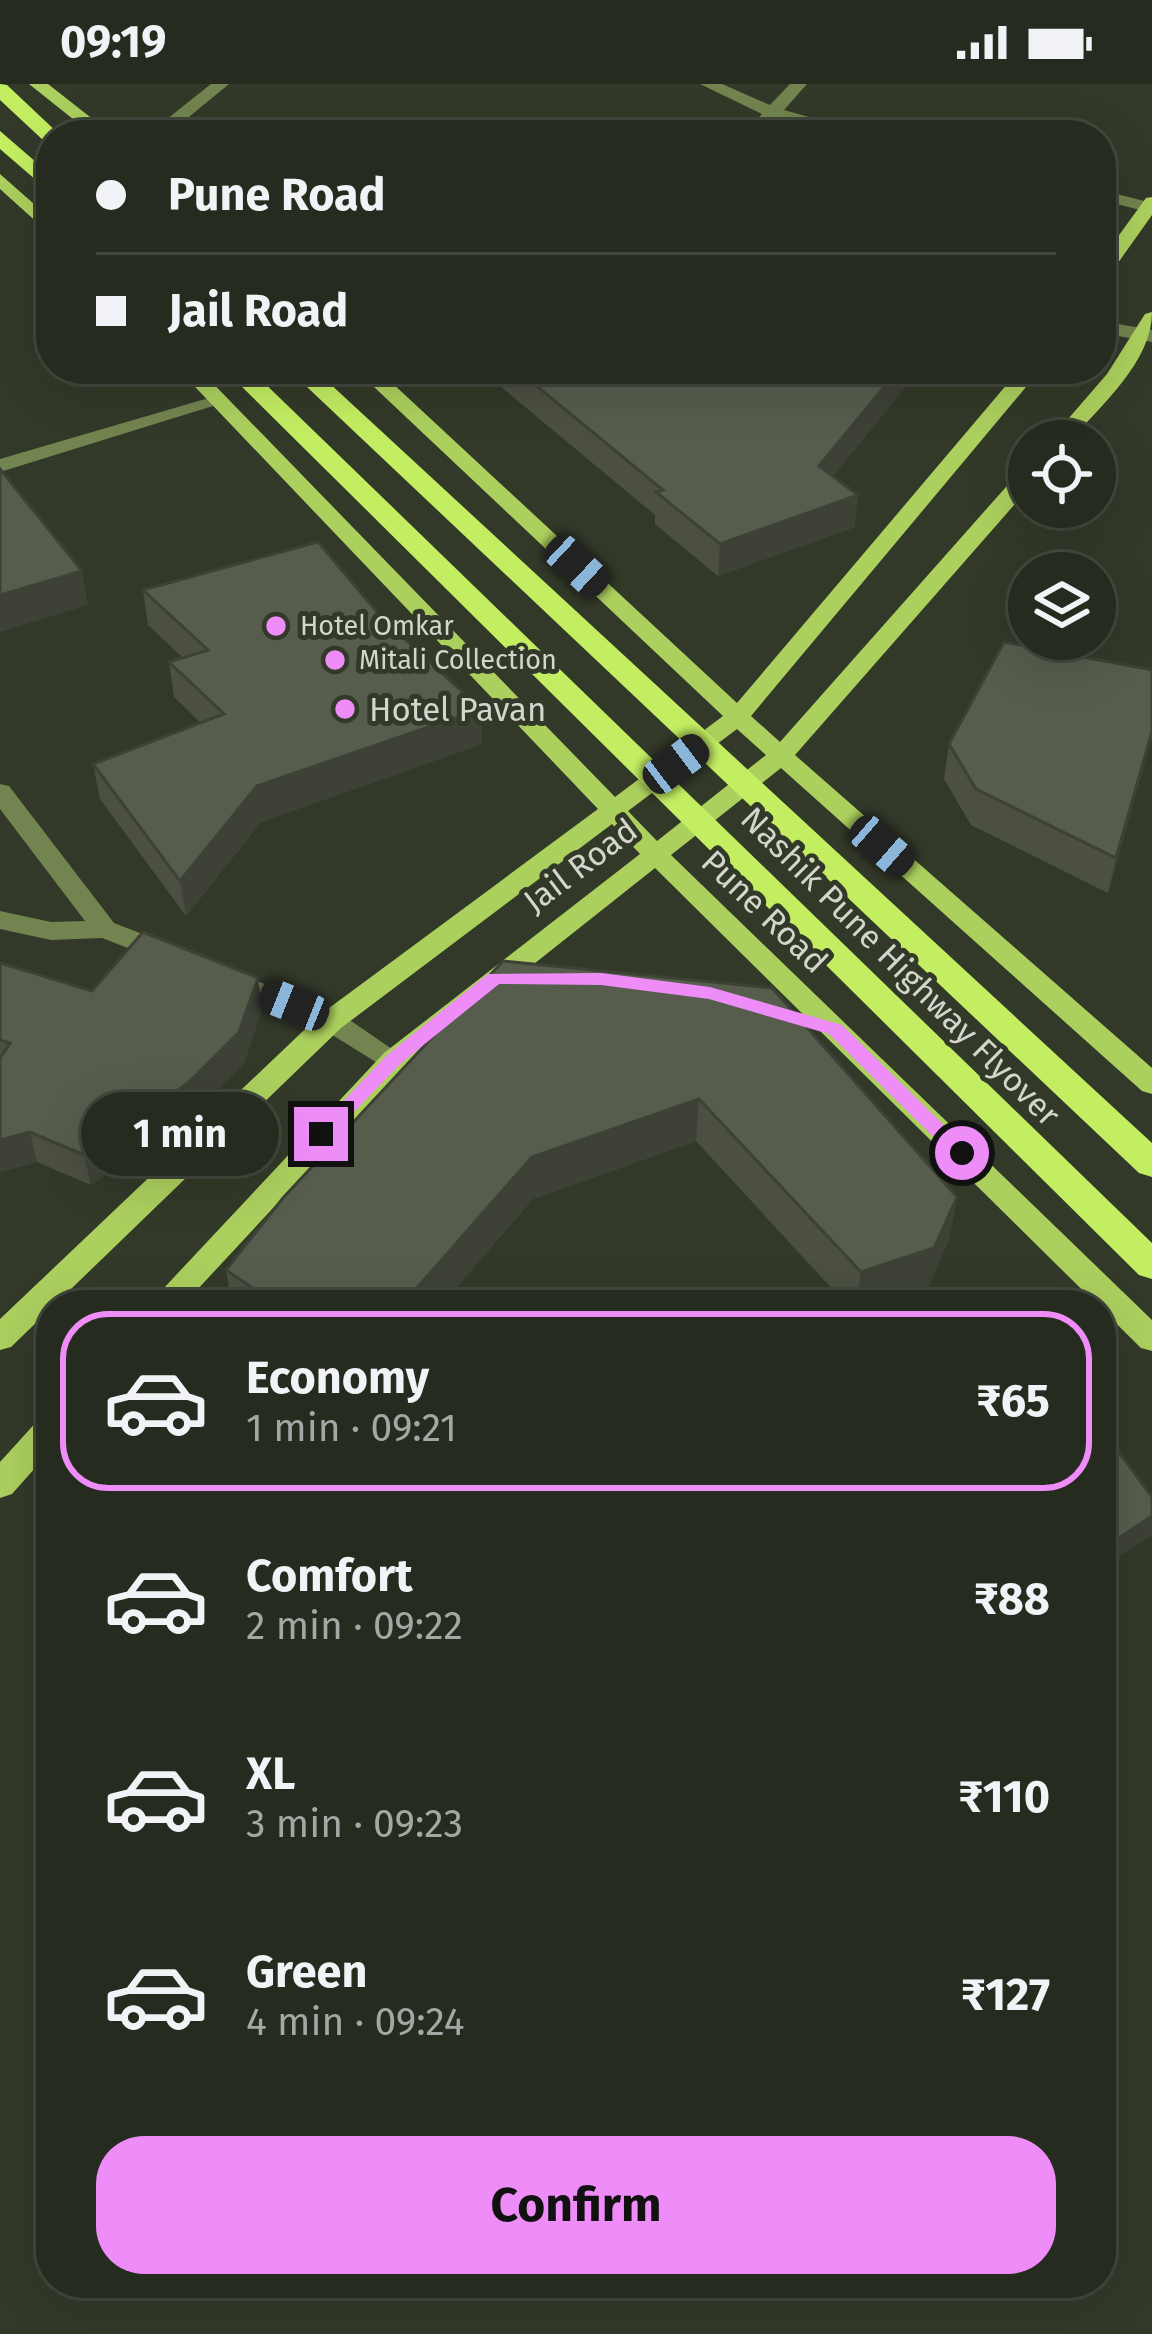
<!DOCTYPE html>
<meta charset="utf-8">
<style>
:root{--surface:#262b1f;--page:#32372c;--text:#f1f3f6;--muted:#a4a7a4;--line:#42473d;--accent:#ee8cf8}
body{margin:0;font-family:"Fira Sans",sans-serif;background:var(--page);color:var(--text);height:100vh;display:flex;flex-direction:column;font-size:45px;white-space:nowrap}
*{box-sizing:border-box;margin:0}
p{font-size:39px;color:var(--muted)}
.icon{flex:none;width:66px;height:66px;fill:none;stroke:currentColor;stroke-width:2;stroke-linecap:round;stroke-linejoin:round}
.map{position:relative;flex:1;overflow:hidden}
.panel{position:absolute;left:36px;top:1206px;width:1080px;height:1008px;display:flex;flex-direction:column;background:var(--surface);border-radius:48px;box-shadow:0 12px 48px #0002,0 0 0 3px var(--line)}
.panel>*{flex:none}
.hud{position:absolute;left:36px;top:36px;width:1080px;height:264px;border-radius:48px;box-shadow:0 12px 48px #0002,0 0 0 3px var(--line);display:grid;align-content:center;height:264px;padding:0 60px;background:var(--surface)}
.controls{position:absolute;left:1008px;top:336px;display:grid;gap:24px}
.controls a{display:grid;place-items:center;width:108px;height:108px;border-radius:50%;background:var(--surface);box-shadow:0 12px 48px #0002,0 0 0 3px var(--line);font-size:60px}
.end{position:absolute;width:54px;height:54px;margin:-27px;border:15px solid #ee8cf8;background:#111;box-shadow:0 0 0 6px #111}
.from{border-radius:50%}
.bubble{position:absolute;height:84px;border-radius:42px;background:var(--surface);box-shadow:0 12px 48px #0002,0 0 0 3px var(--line);font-size:39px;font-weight:700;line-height:84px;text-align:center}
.car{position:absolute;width:36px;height:72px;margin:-36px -18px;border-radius:15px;box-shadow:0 0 9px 3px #0007;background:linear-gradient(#222 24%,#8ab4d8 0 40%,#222 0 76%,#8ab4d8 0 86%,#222 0)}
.hud b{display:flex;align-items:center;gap:42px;height:114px;font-size:45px}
.hud b+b{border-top:3px solid var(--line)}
.hud i{width:30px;height:30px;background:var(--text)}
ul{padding:21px 0 0;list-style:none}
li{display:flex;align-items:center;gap:36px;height:180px;margin:0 24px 18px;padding:0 36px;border:6px solid transparent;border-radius:48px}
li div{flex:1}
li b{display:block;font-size:45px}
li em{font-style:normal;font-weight:700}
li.selected{border-color:var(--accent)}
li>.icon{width:108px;height:108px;stroke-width:1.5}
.button{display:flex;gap:24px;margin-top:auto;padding:24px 60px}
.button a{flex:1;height:138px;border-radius:48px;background:var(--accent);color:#111;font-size:48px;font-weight:700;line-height:138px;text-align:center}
.status{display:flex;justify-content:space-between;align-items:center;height:84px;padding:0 60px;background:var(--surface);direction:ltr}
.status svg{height:33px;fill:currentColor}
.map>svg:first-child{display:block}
</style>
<div class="status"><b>09:19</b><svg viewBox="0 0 49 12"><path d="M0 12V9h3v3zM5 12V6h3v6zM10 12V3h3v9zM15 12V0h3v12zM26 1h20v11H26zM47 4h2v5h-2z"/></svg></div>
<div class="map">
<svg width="1152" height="2250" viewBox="0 0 1152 2250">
<rect width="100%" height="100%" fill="#333929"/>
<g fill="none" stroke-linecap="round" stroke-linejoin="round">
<path fill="#72844f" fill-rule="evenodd" d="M211,0h18l-62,51h-20z
M700,0h22l48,21 20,-21h17l-23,26 89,25h-30l-67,-17 -14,17h-18l18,-21z
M1101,106l51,13v10l-51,-13z
M1101,237l51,9v12l-51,-9z
M415,285h32l-64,22 -10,-6z
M212,313l17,4 -229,71v-13z
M0,700l9,2 105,137 70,27 4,6 -4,6h-20l-62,-24 -51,2 -51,-11v-18l51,11 34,-1 -85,-112z
M224,884l117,46 67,46 -4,7h-20l-63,-39 -107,-44 -4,-7 4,-7z"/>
<path fill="#acd05e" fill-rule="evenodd" d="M29,0h19l65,51h-20z
M0,90l51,45v16l-51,-46z
M1152,113v18l-44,62 -7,2v-19l45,-62z
M1152,228c0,50 -51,93 -82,129h-21l58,-67 38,-60z
M178,285h21l416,428 108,-81 -368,-347h22l360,334 283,-334h21l-290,347 29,26 241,-272 8,-1v19l-234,267 357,313v26l-10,-3 -361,-323 -110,87 481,465v31l-11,-3 -486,-480 -251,199 -221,238h-35l236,-252 256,-199 -28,-30 -271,204 -330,319 -11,3v-31l321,-305 277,-205zM737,645l29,26 -109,86 -29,-30z
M51,1331v35l-39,44 -12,4v-36l39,-43z"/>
<path fill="#c3ee62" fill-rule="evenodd" d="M0,0l7,1 53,50h-9v8l-7,-2 -44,-41z
M0,47l51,44v18l-51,-44z
M224,285h26l902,874v36l-13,-4z
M288,285h26l838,774v34l-13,-4z"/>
</g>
<path fill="#4b5042" d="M488,285h432l-87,107 22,51 -137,49 -63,-52v-9l-167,-139z
M143,506l239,28 99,91 1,35 -221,78 -75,94 -86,-117 -7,-35 108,-41 -27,-26 -5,-35 14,-4 -35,-33z
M1152,653l-44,156 -137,-68 -27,-46 5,-35z
M503,877l454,236 -8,42 -22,51 -46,15h-34l-151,-164 -163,58 -92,106h-209l-6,-35z
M0,879l92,28 166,-13 4,31 -18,54 -50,50 -103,72 -54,-23 -37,10z"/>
<path fill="#3d4136" d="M899,285h21l-104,128 3,-31z
M858,411l-3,32 -137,49 2,-32z
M82,487l6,34 -88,27v-37z
M481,625l1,35 -221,78 -75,94 -6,-35 77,-95z
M1152,647v6l-44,156 8,-35z
M258,894l4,31 -18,54 -50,50 -103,72 -7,-30z
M699,1015l-3,42 -163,58 -92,106h-39l130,-148z
M30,1048l7,30 -37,10v-32z
M957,1113l-8,42 -22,51 -46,15h-25l5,-33z
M1152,1432v19l-51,34 1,-20z"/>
<path fill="#575d4d" stroke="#3d4136" stroke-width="3" d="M516,285h383l-80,97 39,29 -138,49 -64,-52 7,-2z
M0,385l82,102 -82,24z
M318,458l64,76 99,91 -224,77 -77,95 -87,-117 131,-50 -55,-52 39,-12 -65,-60z
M1004,558l148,28v61l-36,127 -140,-69 -27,-45z
M143,848l115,46 -19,54 -51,51 -104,72 -54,-23 -30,8v-82l10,-15 -10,-3v-77l92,28z
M503,877l269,27 185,209 -23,51 -73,24 -162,-173 -167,58 -130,148h-124l-52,-35 57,-72z
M1101,1356l21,16 30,41v19l-50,33z"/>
<path fill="#ee8cf8" d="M601,889l109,14 132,38 130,128 -17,5 -126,-124 -120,-35 -108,-14 -102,-1 -99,80 -72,75 -16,-5 75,-79 101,-81z"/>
<g fill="#ee8cf8" stroke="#333929" stroke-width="4.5">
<circle cx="276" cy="542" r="12"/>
<circle cx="335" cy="576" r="12"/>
<circle cx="345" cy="625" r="12"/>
</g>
<g text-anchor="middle" stroke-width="10" stroke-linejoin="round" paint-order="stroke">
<g font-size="27" fill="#d2d6cd" stroke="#333929" text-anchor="start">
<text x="300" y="551">Hotel Omkar</text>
<text x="359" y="585">Mitali Collection</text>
</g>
<g font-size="33" fill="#d2d6cd" stroke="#333929" text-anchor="start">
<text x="369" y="637">Hotel Pavan</text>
</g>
<g font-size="33" fill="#d2d6cd" stroke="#333929">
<text transform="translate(580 781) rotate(-37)" y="12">Jail Road</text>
<text transform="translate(765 827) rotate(44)" y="12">Pune Road</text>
<text transform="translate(901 882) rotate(45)" y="12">Nashik Pune Highway Flyover</text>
</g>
</g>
</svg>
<div class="controls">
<a><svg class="icon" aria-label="locate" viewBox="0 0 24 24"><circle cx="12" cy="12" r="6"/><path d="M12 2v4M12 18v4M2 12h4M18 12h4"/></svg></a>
<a><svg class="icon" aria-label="layers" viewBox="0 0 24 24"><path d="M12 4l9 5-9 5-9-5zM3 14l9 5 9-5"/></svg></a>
</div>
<i class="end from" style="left:962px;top:1069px"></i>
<i class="end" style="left:321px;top:1050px"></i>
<div class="bubble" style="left:81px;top:1008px;width:198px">1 min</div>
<i class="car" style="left:577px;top:482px;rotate:133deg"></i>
<i class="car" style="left:676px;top:680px;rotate:53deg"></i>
<i class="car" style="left:882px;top:762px;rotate:131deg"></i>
<i class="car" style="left:294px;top:921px;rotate:292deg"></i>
<div class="hud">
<b><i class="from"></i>Pune Road</b>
<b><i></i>Jail Road</b>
</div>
<section class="panel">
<ul>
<li class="selected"><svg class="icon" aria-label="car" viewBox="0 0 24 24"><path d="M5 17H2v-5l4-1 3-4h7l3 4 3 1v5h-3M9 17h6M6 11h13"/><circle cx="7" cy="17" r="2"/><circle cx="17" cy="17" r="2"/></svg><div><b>Economy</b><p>1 min · 09:21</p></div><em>₹65</em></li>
<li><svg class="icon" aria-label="car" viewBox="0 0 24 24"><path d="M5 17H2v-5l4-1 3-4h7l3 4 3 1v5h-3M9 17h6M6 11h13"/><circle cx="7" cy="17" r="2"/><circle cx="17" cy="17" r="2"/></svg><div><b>Comfort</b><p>2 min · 09:22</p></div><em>₹88</em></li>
<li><svg class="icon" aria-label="car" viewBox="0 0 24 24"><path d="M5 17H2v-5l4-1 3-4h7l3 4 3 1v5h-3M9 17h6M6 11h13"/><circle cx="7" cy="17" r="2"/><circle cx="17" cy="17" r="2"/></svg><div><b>XL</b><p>3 min · 09:23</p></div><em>₹110</em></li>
<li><svg class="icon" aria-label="car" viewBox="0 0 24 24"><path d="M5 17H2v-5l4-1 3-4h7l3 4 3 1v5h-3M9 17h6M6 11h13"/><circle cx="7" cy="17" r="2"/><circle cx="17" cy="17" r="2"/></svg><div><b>Green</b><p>4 min · 09:24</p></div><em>₹127</em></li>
</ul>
<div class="button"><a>Confirm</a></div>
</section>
</div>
